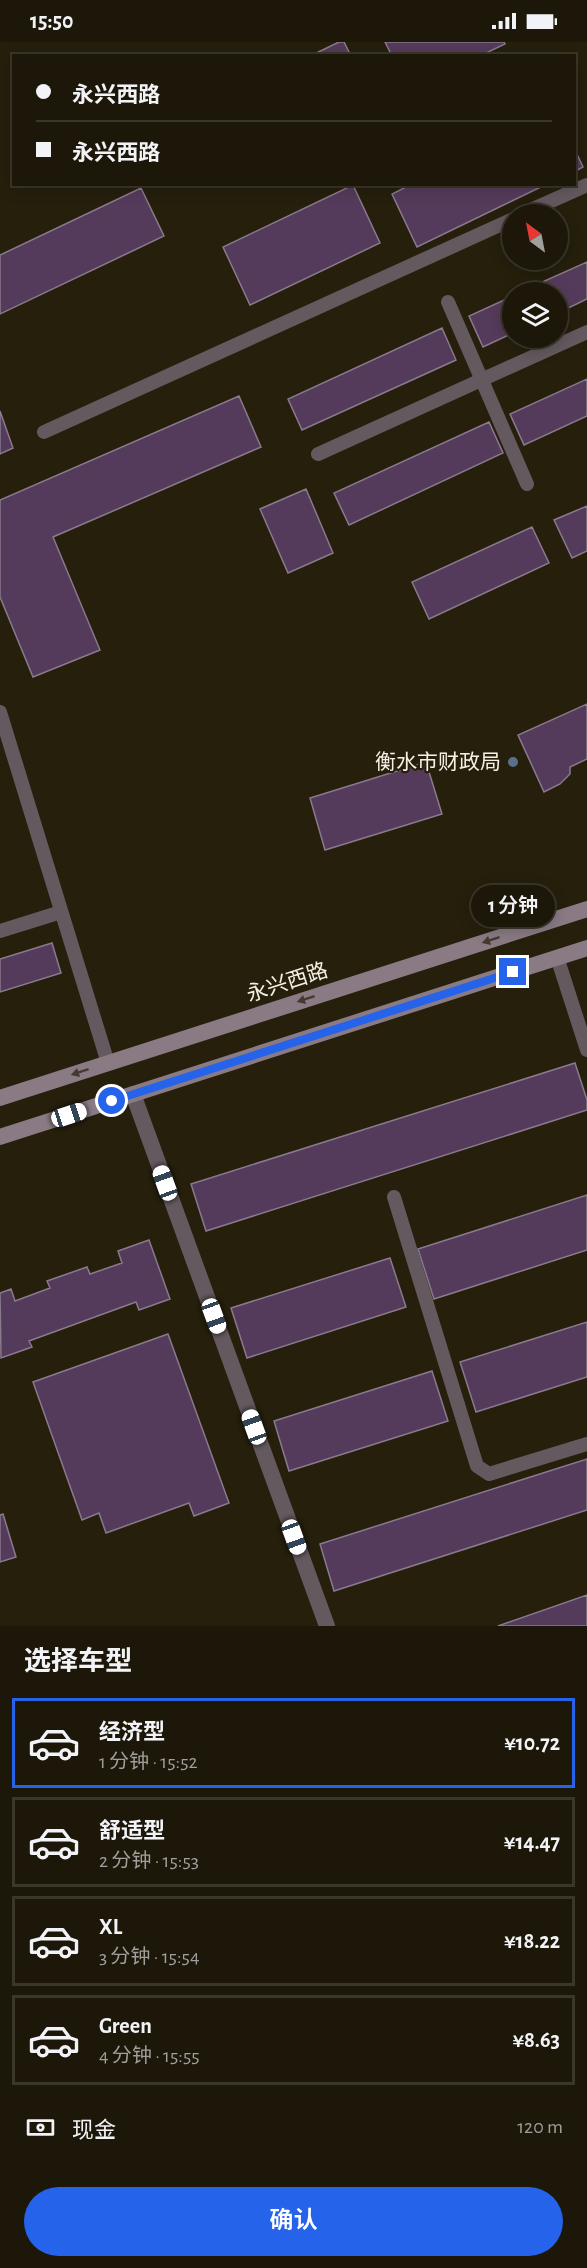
<!DOCTYPE html>
<html lang="zh">
<meta charset="utf-8">
<style>
:root{--surface:#1c1709;--page:#292417;--text:#f1f3f6;--muted:#a09f9c;--line:#3a362a;--accent:#2563eb}
body{margin:0;font-family:"Alegreya Sans","Noto Sans SC",sans-serif;background:var(--page);color:var(--text);height:100vh;display:flex;flex-direction:column;font-size:22px;white-space:nowrap}
*{box-sizing:border-box;margin:0}
p{font-size:20px;color:var(--muted)}
.icon{flex:none;width:33px;height:33px;fill:none;stroke:currentColor;stroke-width:2;stroke-linecap:round;stroke-linejoin:round}
.map{position:relative;height:1584px;overflow:hidden}
.side{display:flex;flex-direction:column;background:var(--surface);flex:1}
.side>*{flex:none}
.top-card{position:absolute;left:12px;top:12px;width:564px;height:132px;border-radius:0px;box-shadow:0 3px 15px #0003,0 0 0 2px var(--line);display:grid;align-content:center;height:132px;padding:0 24px;background:var(--surface)}
.needle{width:39px;rotate:328deg}
.controls{position:absolute;left:502px;top:162px;display:grid;gap:12px}
.controls a{display:grid;place-items:center;width:66px;height:66px;border-radius:50%;background:var(--surface);box-shadow:0 3px 15px #0003,0 0 0 2px var(--line);font-size:30px}
.end{position:absolute;width:27px;height:27px;margin:-14px;border:8px solid #2563eb;background:#fff;box-shadow:0 0 0 3px #fff}
.from{border-radius:50%}
.bubble{position:absolute;height:42px;border-radius:21px;background:var(--surface);box-shadow:0 3px 15px #0003,0 0 0 2px var(--line);font-size:20px;font-weight:600;line-height:42px;text-align:center}
.car{position:absolute;width:18px;height:36px;margin:-18px -9px;border-radius:8px;box-shadow:0 0 4px 2px #0007;background:linear-gradient(#fff 24%,#345 0 40%,#fff 0 76%,#345 0 86%,#fff 0)}
.top-card b{display:flex;align-items:center;gap:21px;height:57px;font-size:22px}
.top-card b+b{border-top:2px solid var(--line)}
.top-card i{width:15px;height:15px;background:var(--text)}
ul{padding:0;list-style:none}
li{display:flex;align-items:center;gap:18px;height:90px;margin:0 12px 9px;padding:0 12px;border:3px solid var(--line);border-radius:0px}
li div{flex:1}
li b{display:block;font-size:22px}
li em{font-style:normal;font-weight:600}
li.active{border-color:var(--accent)}
li>.icon{width:54px;height:54px;stroke-width:1.5}
h2{padding:0 24px;font-size:27px;line-height:72px}
.pay{display:flex;align-items:center;gap:15px;height:66px;padding:0 24px;font-size:22px}
.pay p{margin-inline-start:auto}
.button{display:flex;gap:12px;margin-top:auto;padding:12px 24px}
.button a{flex:1;height:69px;border-radius:36px;background:var(--accent);color:#fff;font-size:24px;font-weight:600;line-height:69px;text-align:center}
.status{display:flex;justify-content:space-between;align-items:center;height:42px;padding:0 30px;background:var(--surface);direction:ltr}
.status svg{height:16px;fill:currentColor}
.map>svg:first-child{display:block}
</style>
<div class="status"><b>15:50</b><svg viewBox="0 0 49 12"><path d="M0 12V9h3v3zM5 12V6h3v6zM10 12V3h3v9zM15 12V0h3v12zM26 1h20v11H26zM47 4h2v5h-2z"/></svg></div>
<div class="map">
<svg width="587" height="1584" viewBox="0 0 587 1584">
<rect width="100%" height="100%" fill="#251f0c"/>
<path fill="#553b5b" stroke="#897a8d" stroke-width="1.5" d="M339,0h5l7,14h-41z
M385,0h119l1,2 -25,12h-88z
M574,106l9,19 -9,5z
M412,142h135l-130,63 -25,-53z
M353,143l27,58 -130,62 -27,-58z
M141,146l23,48 -164,78v-59z
M587,220v37l-29,14v-21h-38z
M513,254v37l-30,14 -14,-31z
M442,286l14,32 -154,70 -14,-31z
M587,337v37l-63,29 -14,-31z
M239,354l22,51 -208,90 47,113 -67,27 -33,-80v-97z
M0,369l13,37 -13,6z
M489,380l14,31 -154,72 -15,-32z
M306,447l27,64 -45,20 -28,-64z
M587,464v45l-15,7 -18,-38z
M532,485l17,36 -120,56 -17,-37z
M587,662v55l-17,8v7l-10,10 -16,8 -26,-57z
M426,720l16,52 -117,36 -15,-52z
M52,901l9,30 -61,19v-33z
M575,1021l12,37v10l-381,121 -15,-47z
M587,1153v55l-153,49 -16,-50z
M149,1198l21,59 -31,11 -3,-8 -107,39 3,6 -31,11 -1,-65 11,-4 4,12 35,-13 -3,-7 40,-14 3,7 32,-11 -4,-12z
M390,1216l16,49 -159,51 -16,-50z
M587,1280v55l-111,35 -16,-50z
M168,1292l61,169 -35,13 -5,-13 -83,30 -7,-20 -17,7 -49,-138z
M432,1329l16,50 -159,50 -15,-50z
M587,1417v51l-253,81 -14,-47z
M3,1472l13,43 -16,5v-47z
M587,1553v31h-89z"/>
<g fill="none" stroke-linecap="round" stroke-linejoin="round">
<path stroke="#63595f" stroke-width="14" d="M522,172l65,-29
M448,260l79,182
M44,390l469,-213
M318,412l269,-122
M0,670l108,351
M0,889l61,-19
M557,915l30,93
M394,1155l83,269 12,8 98,-30"/>
<path stroke="#63595f" stroke-width="16" d="M133,1052l194,532"/>
<path stroke="#897a83" stroke-width="16" d="M0,1056l587,-189
M0,1095l587,-189"/>
</g>
<defs><path id="oneway-solid" d="M-6-.8H1V-3.2L6.5 0L1 3.2V.8H-6Z" transform="scale(1.5)"/></defs>
<g fill="#433a30">
<use href="#oneway-solid" transform="translate(491 898) rotate(162)"/>
<use href="#oneway-solid" transform="translate(306 957) rotate(162)"/>
<use href="#oneway-solid" transform="translate(80 1030) rotate(162)"/>
</g>
<g fill="none" stroke-linecap="round" stroke-linejoin="round">
<path stroke="#2563eb" stroke-width="8" d="M112,1059l401,-129"/>
</g>
<circle fill="#5c6f8a" stroke="#251f0c" stroke-width="2" cx="513" cy="720" r="6"/>
<g text-anchor="middle" stroke-width="4.5" stroke-linejoin="round" paint-order="stroke">
<g font-size="21" fill="#f4f1e4" stroke="#251f0c" text-anchor="end">
<text x="501" y="727">衡水市财政局</text>
</g>
<g font-size="21" fill="#f4f1e4" stroke="#251f0c">
<text transform="translate(287 940) rotate(-18)" y="7">永兴西路</text>
</g>
</g>
</svg>
<div class="controls">
<a><svg class="needle" viewBox="-14 -14 28 28"><path d="M0-13l5 13h-10z" fill="#e53935"/><path d="M0 13l5-13h-10z" fill="#a09f9c"/></svg></a>
<a><svg class="icon" aria-label="layers" viewBox="0 0 24 24"><path d="M12 4l9 5-9 5-9-5zM3 14l9 5 9-5"/></svg></a>
</div>
<i class="end from" style="left:112px;top:1059px"></i>
<i class="end" style="left:513px;top:930px"></i>
<div class="bubble" style="left:471px;top:843px;width:84px">1 分钟</div>
<i class="car" style="left:69px;top:1073px;rotate:72deg"></i>
<i class="car" style="left:165px;top:1141px;rotate:340deg"></i>
<i class="car" style="left:214px;top:1274px;rotate:160deg"></i>
<i class="car" style="left:254px;top:1385px;rotate:340deg"></i>
<i class="car" style="left:294px;top:1495px;rotate:160deg"></i>
<div class="top-card">
<b><i class="from"></i>永兴西路</b>
<b><i></i>永兴西路</b>
</div>
</div>
<section class="side">
<h2>选择车型</h2>
<ul>
<li class="active"><svg class="icon" aria-label="car" viewBox="0 0 24 24"><path d="M5 17H2v-5l4-1 3-4h7l3 4 3 1v5h-3M9 17h6M6 11h13"/><circle cx="7" cy="17" r="2"/><circle cx="17" cy="17" r="2"/></svg><div><b>经济型</b><p>1 分钟 · 15:52</p></div><em>¥10.72</em></li>
<li><svg class="icon" aria-label="car" viewBox="0 0 24 24"><path d="M5 17H2v-5l4-1 3-4h7l3 4 3 1v5h-3M9 17h6M6 11h13"/><circle cx="7" cy="17" r="2"/><circle cx="17" cy="17" r="2"/></svg><div><b>舒适型</b><p>2 分钟 · 15:53</p></div><em>¥14.47</em></li>
<li><svg class="icon" aria-label="car" viewBox="0 0 24 24"><path d="M5 17H2v-5l4-1 3-4h7l3 4 3 1v5h-3M9 17h6M6 11h13"/><circle cx="7" cy="17" r="2"/><circle cx="17" cy="17" r="2"/></svg><div><b>XL</b><p>3 分钟 · 15:54</p></div><em>¥18.22</em></li>
<li><svg class="icon" aria-label="car" viewBox="0 0 24 24"><path d="M5 17H2v-5l4-1 3-4h7l3 4 3 1v5h-3M9 17h6M6 11h13"/><circle cx="7" cy="17" r="2"/><circle cx="17" cy="17" r="2"/></svg><div><b>Green</b><p>4 分钟 · 15:55</p></div><em>¥8.63</em></li>
</ul>
<div class="pay"><svg class="icon" aria-label="cash" viewBox="0 0 24 24"><path d="M3 7h18v10H3z"/><circle cx="12" cy="12" r="2"/></svg>现金<p>120 m</p></div>
<div class="button"><a>确认</a></div>
</section>
